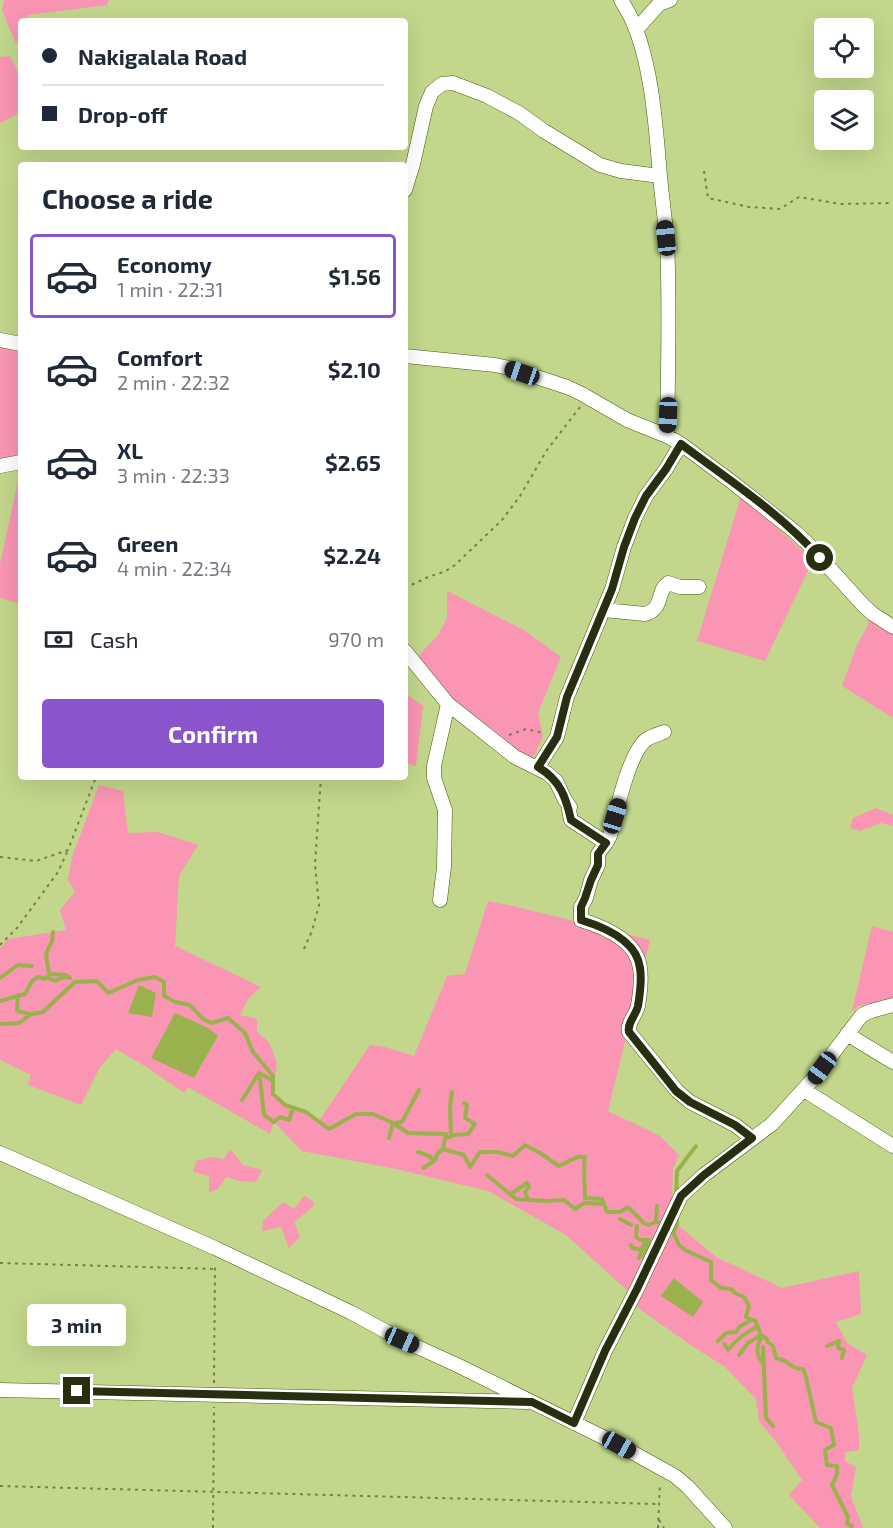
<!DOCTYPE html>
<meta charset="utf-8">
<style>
:root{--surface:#fff;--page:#f6f6f7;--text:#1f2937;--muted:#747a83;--line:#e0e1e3;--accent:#8954cc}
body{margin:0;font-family:"Exo 2",sans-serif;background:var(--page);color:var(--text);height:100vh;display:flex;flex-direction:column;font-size:22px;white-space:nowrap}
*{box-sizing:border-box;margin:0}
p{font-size:20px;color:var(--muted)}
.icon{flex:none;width:33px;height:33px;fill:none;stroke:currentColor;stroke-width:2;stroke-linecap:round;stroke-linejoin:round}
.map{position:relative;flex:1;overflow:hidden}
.details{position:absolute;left:18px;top:162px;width:390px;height:618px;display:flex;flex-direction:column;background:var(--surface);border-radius:6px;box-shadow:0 6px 24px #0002}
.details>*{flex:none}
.hud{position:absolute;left:18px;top:18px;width:390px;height:132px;border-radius:6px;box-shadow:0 6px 24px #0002;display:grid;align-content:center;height:132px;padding:0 24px;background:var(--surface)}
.buttons{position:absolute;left:814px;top:18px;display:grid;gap:12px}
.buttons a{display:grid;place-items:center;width:60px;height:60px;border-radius:6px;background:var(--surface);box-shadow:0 6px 24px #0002;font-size:30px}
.end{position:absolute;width:27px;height:27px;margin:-14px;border:8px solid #272f10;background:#fff;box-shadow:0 0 0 3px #fff}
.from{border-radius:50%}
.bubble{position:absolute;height:42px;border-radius:6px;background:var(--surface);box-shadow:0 6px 24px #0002;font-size:20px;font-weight:700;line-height:42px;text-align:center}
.car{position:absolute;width:18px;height:36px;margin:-18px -9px;border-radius:8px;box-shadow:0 0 4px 2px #0007;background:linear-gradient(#222 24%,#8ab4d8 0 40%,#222 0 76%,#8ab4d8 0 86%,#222 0)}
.hud b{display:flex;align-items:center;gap:21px;height:57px;font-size:22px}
.hud b+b{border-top:2px solid var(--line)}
.hud i{width:15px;height:15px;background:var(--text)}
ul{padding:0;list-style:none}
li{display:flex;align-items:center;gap:18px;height:84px;margin:0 12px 9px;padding:0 12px;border:3px solid transparent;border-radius:6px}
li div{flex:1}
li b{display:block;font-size:22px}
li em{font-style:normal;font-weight:700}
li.selected{border-color:var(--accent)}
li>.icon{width:54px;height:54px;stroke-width:1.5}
h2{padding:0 24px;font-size:27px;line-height:72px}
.pay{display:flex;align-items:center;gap:15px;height:66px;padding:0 24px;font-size:22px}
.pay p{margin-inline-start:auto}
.button{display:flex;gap:12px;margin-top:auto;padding:12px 24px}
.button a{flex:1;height:69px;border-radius:6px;background:var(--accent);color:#fff;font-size:24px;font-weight:700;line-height:69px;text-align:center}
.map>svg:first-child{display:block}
</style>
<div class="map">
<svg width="893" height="1528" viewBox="0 0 893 1528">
<rect width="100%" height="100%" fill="#c2d78c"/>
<path fill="#fa95b3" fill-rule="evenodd" d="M4,0h105l-2,5 -79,10 -2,6h-5v11l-5,12 -14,-34z
M10,56l11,23v33l-21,11v-66z
M0,343l21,4v111l-21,4z
M21,472v132l-21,-6v-34l18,-83v-8z
M741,496l72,64 -48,101 -68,-20z
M447,591l77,39 37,27 -23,56 5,23 -9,20 -7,6 -38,-27 -77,-72 26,-28 9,-17z
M869,617l24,14v87l-51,-32 15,-41 11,-20z
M405,693l18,13 -7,60 -11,-3z
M99,785l24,6 5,42 30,-1 40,13 -19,31 -4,70 86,41 -12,11 -9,17 17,4v13l12,10 8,21 -4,31 12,11 21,7 13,9 51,-76 15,2 29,9 33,-80 18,-2 23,-73 25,5 137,34 -42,171 52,25 19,19 -6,14 -1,33 -44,89 -62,-56 -78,-44 -92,-22 -94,-18 -28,-29 -4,12 -82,-47 -4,6 -36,-25 -32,-19 -16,18 -19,38 -53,-20 3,-10 -31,-15v-112l8,-9 58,-9 -6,-20 15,-18 -7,-12 4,-23zM175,1014l43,22 -24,42 -27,-48z
M876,808l17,7v11l-12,-3 -21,8 -10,-3 3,-10z
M872,926l21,6v71l-34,3 -7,5z
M230,1149l13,16 19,5 -6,12 -17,-1 -13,-4 -8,12 -9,4v-17l-16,-4 3,-11 16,-4 12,2z
M304,1196l8,4 2,6 -20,16 6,15 -11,11 -8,-21 -19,4 1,-10 20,-19 11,7z
M673,1221l43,36 66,31 77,-17 2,43 -25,8 11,21 20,12 -15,33 7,46v16l-14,2v9l11,6 -5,29 12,32h-43l-31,-33 13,-15 -25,-37 -18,-22 -3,-22 -31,-32 -33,-21 -51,-36 -5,-5z"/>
<path fill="#9ab24e" d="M139,985l17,8 -4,24 -24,-4z
M175,1013l33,15 10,8 -24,42 -43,-20z
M674,1278l29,24 -10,15 -32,-21z"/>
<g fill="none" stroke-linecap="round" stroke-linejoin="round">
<path stroke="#9ab24e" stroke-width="4" d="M53,932l-1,9 -6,13 3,20 17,1 4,3
M0,978l18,-13 14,1
M18,995l-1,16 13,3
M0,1001l25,-7 7,-13 6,-4 7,2 1,-2 10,4 4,-3 9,-1
M0,1024l19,-1 12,-9 12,-2 32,-30 22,-1 11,12 30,-13 17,-3 9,5v14l11,6 15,3 13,14 9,4 16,-5 17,15 8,19 20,24v18l12,11 21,7 23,17 27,-15h17l20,9 15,10 38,1 -3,15 21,6 6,12 10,-15h17l16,4 12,-11 15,8 19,13 18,-9h8c-2,14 0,27 0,41l17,1 5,13h13l8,-5 16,16 4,2 8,-3 7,1
M260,1079l4,36 10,7 6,-5 9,3 4,-12
M242,1100l17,-27 14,8
M451,1136l-1,-29 2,-15
M389,1138l4,-15 9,-1 17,-32
M445,1139l9,-4 14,-1 7,-10 -10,-6 2,-13 -3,-2
M418,1152l11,4 5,5
M423,1168l11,-7 4,-8 5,-4
M487,1175l29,24 29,2 19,-1 11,9 9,-6 20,1
M511,1194l16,-11 2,4 -4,5 3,8
M676,1196l1,-25 19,-25
M620,1219l11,6
M656,1222l1,-16
M637,1226l-1,11 4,3h9l-5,18
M672,1230l7,15 6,5 26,12v18l10,8 10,1 4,4 9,4 5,9 -3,11 5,3h4l6,15 6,4 1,3 5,4 3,12c3,1 9,2 12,5 5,4 8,6 15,6l3,8 10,45 15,6 3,17 -9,5 2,15 10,1v8l-5,11 16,32 -1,7 5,2 -1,2
M674,1232l3,-8v-8
M631,1245l1,3 10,2
M639,1258l5,-14
M762,1336c-5,9 -7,17 0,26
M718,1341l8,-8 10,-1 3,-5 12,-7
M724,1344l4,6c8,-11 18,-17 30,-24
M827,1346l12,-5 -1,7 6,2 -2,8
M763,1347l3,71 7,8
M739,1355l9,-12 13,-8"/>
<defs>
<path id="minor" d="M621,0c4,7 8,13 11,20 20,44 24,108 28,156 2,22 5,43 7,64 3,65 1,131 0,196
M636,30l23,-26 11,-4
M405,190l8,-26 13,-58 6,-14 10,-8 11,-1 34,13 32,17 25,18 56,34 21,6 39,5
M0,340l21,4
M405,356l90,9 14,3 58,19 15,7 45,26 40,16 14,8 51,38 62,49 12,11 57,63 10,9 20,13
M0,466l21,-4
M604,610l41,4c19,-5 11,-22 23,-31l12,4h19
M405,651l43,53 67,53 32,16 9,8 9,19 5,7 -1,3 2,10 35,23 -8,11v11l-7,15 -5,18 -5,9v13c23,7 56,21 59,48 2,12 0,26 -2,38 -2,9 -11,17 -9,26l48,59 13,11 45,23 17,13
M538,767l19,-30 10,-40 45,-108 12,-42 11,-29 11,-22 20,-27 15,-25
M606,843l4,-7c6,-22 19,-85 37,-97 5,-3 12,-5 17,-7
M440,900l4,-33 1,-57 -11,-32v-12l14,-62
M847,1034l46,28
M804,1090l89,56
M0,1153l215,95 135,64 52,28 55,25 162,80 56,31 13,11 37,41
M0,1390l527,12
M574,1423l31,-72 32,-62 44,-93 23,-21 68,-51 42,-46 48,-63 9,-4 22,-6"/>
</defs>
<use href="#minor" stroke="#4a5908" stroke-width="15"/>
<path stroke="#72804c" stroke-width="2" stroke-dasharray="3 4.5" stroke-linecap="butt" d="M704,171l4,27 41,9 31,2 19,-12 41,7 53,-1
M405,588l23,-11 18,-6 9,-6 47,-45 18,-24 27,-46 33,-43
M509,735l17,-6 17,4
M0,857l36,4 32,-11 28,-73
M0,945l17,-17 41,-56 10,-22
M304,949l8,-18 7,-26 -4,-41 6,-87
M0,1263l216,6
M214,1383l1,-120
M0,1486l658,18
M659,1520l5,8
M213,1528l1,-121
M658,1528l2,-45"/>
<use href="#minor" stroke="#fff" stroke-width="14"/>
</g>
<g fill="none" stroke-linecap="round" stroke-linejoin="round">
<path stroke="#272f10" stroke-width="8" d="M77,1391l455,11 42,21 31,-72 32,-62 44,-93 23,-21 48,-37 -17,-13 -45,-23 -14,-11 -47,-59c-2,-9 7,-17 9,-26 2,-12 4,-26 2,-38 -3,-27 -36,-41 -59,-48v-13l4,-9 6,-18 7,-15v-11l8,-11 -35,-23c-5,-23 -11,-40 -33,-53l19,-30 10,-40 45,-108 12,-42 11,-29 11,-22 20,-27 15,-25c48,36 99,69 139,114"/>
</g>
</svg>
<div class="buttons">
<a><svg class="icon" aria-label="locate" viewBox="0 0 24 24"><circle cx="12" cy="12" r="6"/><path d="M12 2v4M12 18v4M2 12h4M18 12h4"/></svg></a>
<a><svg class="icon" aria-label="layers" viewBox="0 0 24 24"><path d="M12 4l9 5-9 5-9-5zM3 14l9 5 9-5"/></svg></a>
</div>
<i class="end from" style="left:820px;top:558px"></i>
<i class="end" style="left:77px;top:1391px"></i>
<div class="bubble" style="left:27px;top:1304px;width:99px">3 min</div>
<i class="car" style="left:666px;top:238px;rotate:354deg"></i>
<i class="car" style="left:522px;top:373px;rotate:289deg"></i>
<i class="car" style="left:668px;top:415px;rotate:182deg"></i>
<i class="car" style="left:615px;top:816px;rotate:17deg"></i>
<i class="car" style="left:822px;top:1068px;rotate:216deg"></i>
<i class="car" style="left:402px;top:1340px;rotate:114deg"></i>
<i class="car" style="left:619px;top:1445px;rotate:119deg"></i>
<div class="hud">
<b><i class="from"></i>Nakigalala Road</b>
<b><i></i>Drop-off</b>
</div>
<section class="details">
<h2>Choose a ride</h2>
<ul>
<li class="selected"><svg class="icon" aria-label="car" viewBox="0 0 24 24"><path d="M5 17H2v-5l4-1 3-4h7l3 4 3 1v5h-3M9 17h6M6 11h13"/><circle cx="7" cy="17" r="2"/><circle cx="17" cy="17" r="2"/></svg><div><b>Economy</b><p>1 min · 22:31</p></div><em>$1.56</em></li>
<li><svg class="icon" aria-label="car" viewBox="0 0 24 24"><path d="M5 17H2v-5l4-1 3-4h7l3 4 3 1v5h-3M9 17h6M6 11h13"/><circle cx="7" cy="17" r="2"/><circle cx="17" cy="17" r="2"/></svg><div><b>Comfort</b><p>2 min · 22:32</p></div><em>$2.10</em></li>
<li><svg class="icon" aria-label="car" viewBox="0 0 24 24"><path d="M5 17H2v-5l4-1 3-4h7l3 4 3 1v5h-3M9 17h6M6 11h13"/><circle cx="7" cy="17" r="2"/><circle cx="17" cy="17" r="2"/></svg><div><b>XL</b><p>3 min · 22:33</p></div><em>$2.65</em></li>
<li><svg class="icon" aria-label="car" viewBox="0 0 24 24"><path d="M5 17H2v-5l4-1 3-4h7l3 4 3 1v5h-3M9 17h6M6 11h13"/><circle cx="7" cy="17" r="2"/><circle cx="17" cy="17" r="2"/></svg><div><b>Green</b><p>4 min · 22:34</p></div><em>$2.24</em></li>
</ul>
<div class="pay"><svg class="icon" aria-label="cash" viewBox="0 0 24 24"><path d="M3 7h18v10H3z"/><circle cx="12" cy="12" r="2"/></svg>Cash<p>970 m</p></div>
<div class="button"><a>Confirm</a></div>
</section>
</div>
